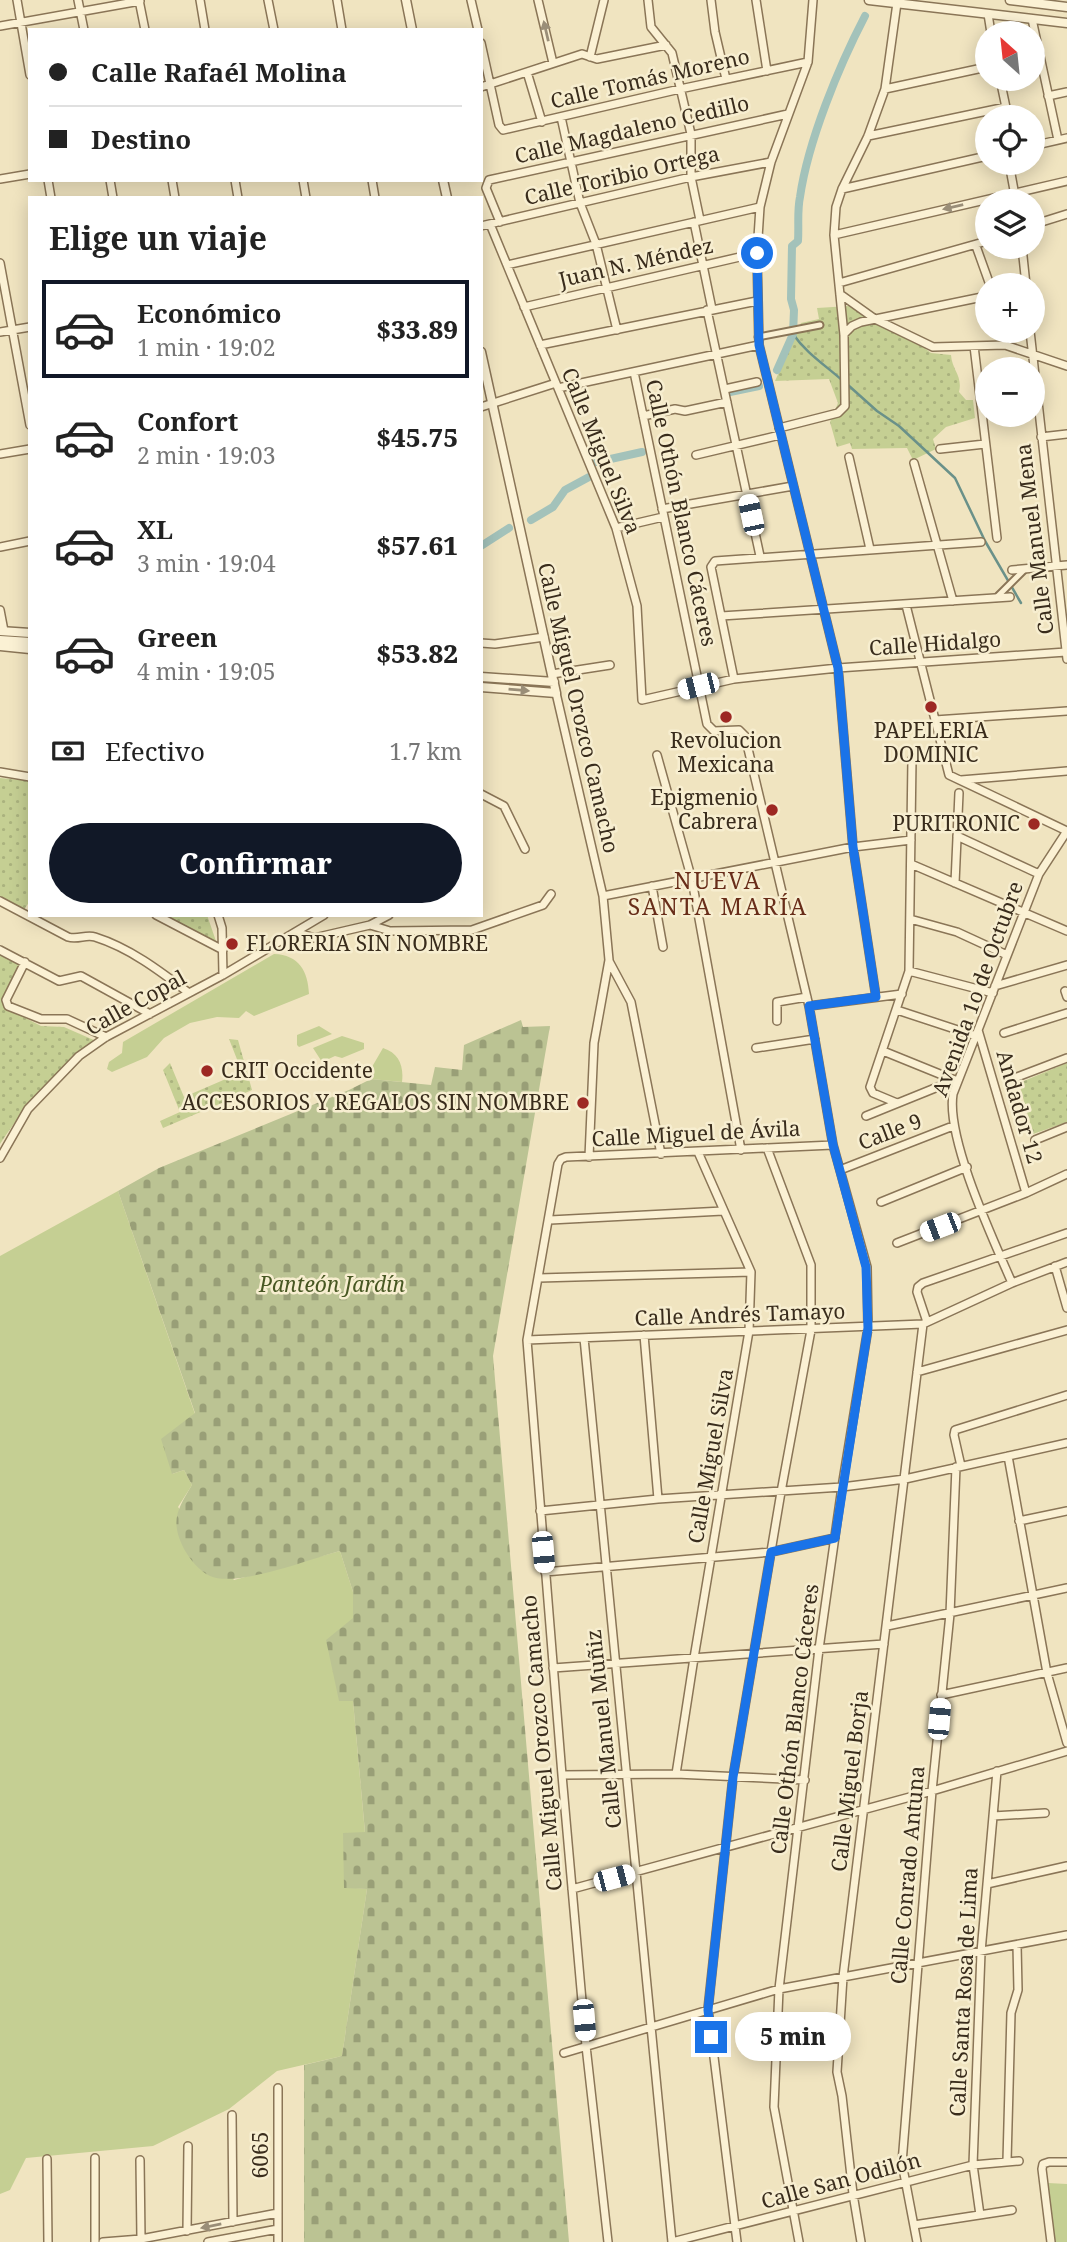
<!DOCTYPE html>
<html lang="es">
<meta charset="utf-8">
<style>
:root{--surface:#fff;--page:#f6f6f6;--text:#222;--muted:#767676;--line:#e0e0e0;--accent:#111827}
body{margin:0;font-family:"Noto Serif",serif;background:var(--page);color:var(--text);height:100vh;display:flex;flex-direction:column;font-size:26px;white-space:nowrap}
*{box-sizing:border-box;margin:0}
p{font-size:23px;color:var(--muted)}
.icon{flex:none;width:38px;height:38px;fill:none;stroke:currentColor;stroke-width:2;stroke-linecap:round;stroke-linejoin:round}
.map{position:relative;flex:1;overflow:hidden}
.details{position:absolute;left:28px;top:196px;width:455px;height:721px;display:flex;flex-direction:column;background:var(--surface);border-radius:0px;box-shadow:0 4px 18px #0003}
.details>*{flex:none}
.banner{position:absolute;left:28px;top:28px;width:455px;height:154px;border-radius:0px;box-shadow:0 4px 18px #0003;display:grid;align-content:center;height:154px;padding:0 21px;background:var(--surface)}
.needle{width:46px;rotate:333deg}
.fabs{position:absolute;left:975px;top:21px;display:grid;gap:14px}
.fabs a{display:grid;place-items:center;width:70px;height:70px;border-radius:50%;background:var(--surface);box-shadow:0 4px 18px #0003;font-size:35px}
.end{position:absolute;width:32px;height:32px;margin:-16px;border:9px solid #1a73e8;background:#fff;box-shadow:0 0 0 4px #fff}
.from{border-radius:50%}
.bubble{position:absolute;height:49px;border-radius:24px;background:var(--surface);box-shadow:0 4px 18px #0003;font-size:23px;font-weight:800;line-height:49px;text-align:center}
.car{position:absolute;width:21px;height:42px;margin:-21px -10px;border-radius:9px;box-shadow:0 0 5px 2px #0007;background:linear-gradient(#fff 24%,#345 0 40%,#fff 0 76%,#345 0 86%,#fff 0)}
.banner b{display:flex;align-items:center;gap:24px;height:66px;font-size:26px}
.banner b+b{border-top:2px solid var(--line)}
.banner i{width:18px;height:18px;background:var(--text)}
ul{padding:0;list-style:none}
li{display:flex;align-items:center;gap:21px;height:98px;margin:0 14px 10px;padding:0 7px;border:4px solid transparent;border-radius:0px}
li div{flex:1}
li b{display:block;font-size:26px}
li em{font-style:normal;font-weight:800}
li.active{border-color:var(--accent)}
li>.icon{width:63px;height:63px;stroke-width:1.5}
h2{padding:0 21px;font-size:32px;line-height:84px}
.pay{display:flex;align-items:center;gap:18px;height:77px;padding:0 21px;font-size:26px}
.pay p{margin-inline-start:auto}
.action{display:flex;gap:14px;margin-top:auto;padding:14px 21px}
.action a{flex:1;height:80px;border-radius:42px;background:var(--accent);color:#fff;font-size:28px;font-weight:800;line-height:80px;text-align:center}
.map>svg:first-child{display:block}
</style>
<div class="map">
<svg width="1067" height="2242" viewBox="0 0 1067 2242">
<defs>
<pattern id="cemetery-stones" width="16" height="16" patternUnits="userSpaceOnUse" patternTransform="scale(1.75)"><rect width="16" height="16" fill="#bbc393"/><path d="M2 7V4a2 2 0 0 1 4 0v3zM10 15v-3a2 2 0 0 1 4 0v3z" fill="#999f77"/></pattern>
<pattern id="park-dots" width="8" height="8" patternUnits="userSpaceOnUse" patternTransform="scale(1.75)"><rect width="8" height="8" fill="#c5cf93"/><path d="M2 2h.1M6 6h.1" fill="none" stroke="#aab27e" stroke-width="1.8" stroke-linecap="round"/></pattern>
</defs>
<rect width="100%" height="100%" fill="#f0e4c0"/>
<path fill="#c5cf93" d="M274,954c25,1 34,17 35,40l-55,22 -8,-5 -7,7 -22,-1 -27,6 -26,15 -17,19 -35,15 -5,-3 2,-7 13,-9 1,-11z
M319,1026l13,8 -33,13 -2,-2v-10z
M342,1036l22,7v6l-22,9 -7,-2 -13,6 -9,-14z
M383,1048c16,5 21,18 19,34l-31,-3 -2,-7z
M118,1191l77,223 -23,60 12,-4 8,15 -14,22 56,73 106,-29 13,41v109l12,132 -21,54 23,2 -25,167 -65,15 -48,38 -76,37 -127,12 -16,32 -10,4v-938z
M1048,2183l19,1v58h-13z"/>
<path fill="url(#cemetery-stones)" d="M521,1020l2,7 27,-1 -57,330 76,886h-265v-177l38,-9 25,-167 -23,-1 -1,-55 22,-1 -12,-131h-14l-13,-61 27,-22v-26l-13,-41c-30,8 -104,37 -130,25 -10,-4 -21,-18 -26,-27 -14,-28 -7,-39 8,-64l-8,-15 -12,4 -11,-35 34,-26 -77,-222 41,-23 190,-78 22,-11 60,6 4,-18 27,3 2,-25z"/>
<path fill="url(#park-dots)" d="M849,306l73,40 9,7 20,2c1,15 12,21 8,37l7,8h7l2,18 -29,9 -13,12 3,10 -23,11 -6,-12 -55,1 -2,-6 -13,4 -7,-25 8,-19 -9,-24 -54,2 26,-58 18,-4 -2,-11z
M0,778l30,3v120l-7,10 -23,-13z
M162,915h45l10,29z
M0,952l22,11 -18,37 4,9 33,17 23,1 32,14c-43,33 -66,58 -96,103z
M229,1039l9,1 14,50 -89,38 -3,-7 20,-9 -17,-42 7,-7 14,34 58,-25z
M1067,1063v59l-34,12 -14,-51z"/>
<g fill="none" stroke-linecap="round" stroke-linejoin="round">
<path stroke="#6a9189" stroke-width="2.5" d="M793,334c13,19 32,31 50,47
M848,385l29,26 22,15 56,52 30,63 36,62"/>
<path stroke="#a3c2ba" stroke-width="8" d="M777,370l16,-36 1,-24 -3,-11 1,-53 6,-5c1,-15 -1,-30 2,-44 8,-56 39,-131 65,-181
M730,392l29,-6
M597,462l45,-10
M531,520l22,-13 12,-17 24,-13
M481,546l28,-18"/>
<defs>
<path id="pedestrian" d="M758,337l62,-12
M996,598l29,-29"/>
<path id="minor" d="M17,0l13,75
M78,0l6,30
M139,0l6,30
M200,0l5,30
M268,0l6,30
M337,0l5,30
M471,0l7,30
M538,0l15,63
M648,0l3,27 21,26 19,81v43l9,43
M711,0l4,32 11,47
M756,0l11,71
M813,0l-5,62 -37,100 -11,45 -3,46 2,92 79,323 15,179 23,150
M988,14l3,19
M1032,19l26,121
M0,26l140,-25
M481,43l18,82 4,5 177,-41 128,-27
M590,57l14,-57
M527,72l15,50
M1000,79l8,38
M481,87l101,-33 15,5 69,-14
M885,89l102,-22
M1048,96l19,-4
M561,117l19,86 16,41 21,86
M868,136l138,-29
M1032,146l35,-8
M1009,163l7,38
M0,179l30,-5
M48,180l3,18
M110,180l3,18
M172,180l3,18
M235,180l3,18
M303,180l3,18
M372,180l3,18
M842,189l145,-33
M500,222l-14,-34 3,-8 299,-66
M694,222l18,87
M490,224l126,304 21,78 5,94 92,-21 104,-11 228,-16
M1032,225l35,-11
M481,226l210,-49 80,-15
M834,235l233,-54
M976,246l14,39
M1022,247l4,38
M0,263l30,162
M507,265l253,-58
M839,283l148,-42
M840,294l35,25 58,28 72,-2 62,21
M524,307l233,-54
M707,310l53,246
M1030,331l37,328
M0,332l30,-5
M844,334l8,-8 9,-4 126,-26
M540,345l217,-44
M974,346l23,192
M634,372l73,352 7,7 25,-1 6,6 64,270 24,139 34,122 1,61 -26,159 -23,162 -40,340 -5,118 25,135
M558,388l201,-43
M725,389l32,-7
M481,407l75,-24
M643,416l32,-7 10,2 42,-9
M779,428l59,-15 7,-7 -1,-71 -10,-100 2,-28 6,-18 26,-53 17,-47 12,-86
M1041,437l26,-3
M940,449l45,-5
M0,454l30,-5
M696,455l84,-20
M849,457l21,92
M914,463l39,138
M662,509l131,-23
M616,528l47,-11
M0,547l30,-6
M1012,570l55,-5
M906,605l43,170 118,56
M0,610l4,21
M721,616l289,-19
M481,643l14,1 49,-7
M552,674l58,-9
M734,679l-23,-112 4,-6 266,-19
M556,693l47,203 6,64 -15,83 -5,114
M935,720l132,-9
M657,755l35,125 49,270
M0,772l30,5
M961,780l106,-9
M481,794l23,12 21,43
M957,836l82,38
M911,864l156,67
M955,883l4,-90
M652,886l11,61
M603,896l250,-49 58,-7
M0,901l68,36c10,3 18,-3 27,0 35,11 65,34 94,56
M156,915l67,35
M218,915l4,13 1,47
M910,919l47,13 50,23
M370,925l20,6 82,-1 71,-25 8,-11
M296,932l18,6 56,-13 19,-10
M0,950l59,31 22,-5 69,38
M609,961l22,41 30,152
M25,962l-19,38 2,6 33,13h26l39,18
M909,971l84,22
M995,986l72,-21
M1065,991l2,6
M809,1006l93,-12
M897,1010l79,26
M777,1021v-19l30,-5
M978,1030l48,163
M1004,1033l63,-20
M756,1048l59,-9
M883,1051l74,30
M1017,1077l50,-19
M897,1103l-24,-10 -3,-6 39,-116 3,-212
M866,1116l89,-36
M1035,1140l32,-13
M0,1158l28,-49 51,-53 27,-19 117,-62 101,-60
M840,1170l113,-44
M881,1202l86,-35
M550,1220l173,-9
M897,1243l129,-50 41,-19
M1055,1266l12,42
M539,1278l212,-6
M1012,1283c-19,-44 -66,-144 -59,-189l86,-220 28,-43
M927,1322l-10,-30 1,-5 5,-4 144,-50
M644,1335l14,164
M584,1338l88,904
M527,1340l396,-16 89,-41 55,-21
M917,1372l150,-42
M1008,1456l39,217 20,70
M961,1466l-7,-31 1,-5 112,-35
M540,1511l118,-12 184,-12 63,-8 162,-36
M1019,1521l48,-10
M545,1572l226,-20 64,-14
M887,1626l180,-38
M553,1668l331,-24
M941,1695l126,-27
M676,1774l18,-116 55,-327 2,-59 -53,-120
M562,1775l114,-1 129,6
M993,1816l52,-3
M987,1884l80,-18
M572,1889l360,-98 135,-40
M564,2053l215,-64 288,-54
M232,2115l1,107
M95,2158v84
M47,2159l1,83
M140,2160l1,79
M1007,2161l4,-148 7,-23 -1,-45
M980,2215l-7,-50 8,-213 16,-181
M914,2225l98,-15
M187,2231l1,-85
M103,2242l38,-3 137,-26
M208,2242l70,-13
M278,2242v-154
M608,2242l-22,-196 -24,-271 -35,-435 31,-176 3,-5 5,-2 267,-12
M672,2242l301,-77 46,-4
M737,2242l-29,-233 25,-232 48,-285 30,-162v-65l-44,-117
M861,2242l-8,-48 -11,-98 -5,-24 6,-95 80,-653
M917,2242l-15,-79 30,-372 18,-177 6,-147
M1051,2242l-9,-73 1,-5 6,-2h18"/>
<path id="tertiary" d="M406,0l6,30
M869,0l198,23
M1010,0l57,7
M443,180l4,18
M481,352l75,341 -75,-6
M0,631l30,2
M0,640l30,2
M0,646l30,3
M481,677l73,5"/>
</defs>
<use href="#pedestrian" stroke="#8a7557" stroke-width="9"/>
<use href="#minor" stroke="#8a7557" stroke-width="10"/>
<use href="#tertiary" stroke="#8a7557" stroke-width="11"/>
<use href="#pedestrian" stroke="#fbf1d4" stroke-width="5"/>
<use href="#minor" stroke="#fbf1d4" stroke-width="7"/>
<use href="#tertiary" stroke="#fbf1d4" stroke-width="8"/>
</g>
<defs><path id="oneway-solid" d="M-6-.8H1V-3.2L6.5 0L1 3.2V.8H-6Z" transform="scale(1.75)"/></defs>
<g fill="#9a8e78">
<use href="#oneway-solid" transform="translate(546 31) rotate(-103)"/>
<use href="#oneway-solid" transform="translate(953 207) rotate(167)"/>
<use href="#oneway-solid" transform="translate(519 690) rotate(5)"/>
<use href="#oneway-solid" transform="translate(211 2226) rotate(169)"/>
</g>
<g fill="none" stroke-linecap="round" stroke-linejoin="round">
<path stroke="#1a73e8" stroke-width="9" d="M711,2037l-3,-27 25,-233 38,-225 64,-14 33,-210 -2,-61 -33,-122 -24,-139 67,-9 -23,-150 -15,-179 -79,-323 -2,-92"/>
</g>
<g fill="#9d2823" stroke="#f7eed0" stroke-width="2.5">
<circle cx="931" cy="707" r="7"/>
<circle cx="726" cy="717" r="7"/>
<circle cx="772" cy="810" r="7"/>
<circle cx="1034" cy="824" r="7"/>
<circle cx="232" cy="944" r="7"/>
<circle cx="207" cy="1071" r="7"/>
<circle cx="583" cy="1103" r="7"/>
</g>
<g text-anchor="middle" stroke-width="5" stroke-linejoin="round" paint-order="stroke">
<g font-size="21" fill="#392c1c" stroke="#f7eed0">
<text transform="translate(650 79) rotate(-13)" y="7">Calle Tomás Moreno</text>
<text transform="translate(632 130) rotate(-13)" y="7">Calle Magdaleno Cedillo</text>
<text transform="translate(622 176) rotate(-13)" y="7">Calle Toribio Ortega</text>
<text transform="translate(636 263) rotate(-13)" y="7">Juan N. Méndez</text>
<text transform="translate(601 451) rotate(68)" y="7">Calle Miguel Silva</text>
<text transform="translate(681 513) rotate(78)" y="7">Calle Othón Blanco Cáceres</text>
<text transform="translate(1035 539) rotate(-97)" y="7">Calle Manuel Mena</text>
<text transform="translate(935 644) rotate(-4)" y="7">Calle Hidalgo</text>
<text transform="translate(578 708) rotate(77)" y="7">Calle Miguel Orozco Camacho</text>
<text transform="translate(978 989) rotate(-70)" y="7">Avenida 1o de Octubre</text>
<text transform="translate(136 1003) rotate(-29)" y="7">Calle Copal</text>
<text transform="translate(1019 1107) rotate(74)" y="7">Andador 12</text>
<text transform="translate(890 1132) rotate(-21)" y="7">Calle 9</text>
<text transform="translate(696 1134) rotate(-3)" y="7">Calle Miguel de Ávila</text>
<text transform="translate(740 1315) rotate(-2)" y="7">Calle Andrés Tamayo</text>
<text transform="translate(711 1456) rotate(-80)" y="7">Calle Miguel Silva</text>
<text transform="translate(795 1719) rotate(-83)" y="7">Calle Othón Blanco Cáceres</text>
<text transform="translate(604 1729) rotate(-96)" y="7">Calle Manuel Muñiz</text>
<text transform="translate(542 1743) rotate(-95)" y="7">Calle Miguel Orozco Camacho</text>
<text transform="translate(850 1781) rotate(-83)" y="7">Calle Miguel Borja</text>
<text transform="translate(908 1875) rotate(-85)" y="7">Calle Conrado Antuna</text>
<text transform="translate(964 1992) rotate(-87)" y="7">Calle Santa Rosa de Lima</text>
<text transform="translate(261 2155) rotate(-90)" y="7">6065</text>
<text transform="translate(841 2181) rotate(-15)" y="7">Calle San Odilón</text>
</g>
<g font-size="21" fill="#392c1c" stroke="#f7eed0" text-anchor="end">
<text x="931" y="738" text-anchor="middle">PAPELERIA<tspan x="931" dy="24">DOMINIC</tspan></text>
<text x="726" y="748" text-anchor="middle">Revolucion<tspan x="726" dy="24">Mexicana</tspan></text>
<text x="758" y="805">Epigmenio<tspan x="758" dy="24">Cabrera</tspan></text>
<text x="1020" y="831">PURITRONIC</text>
<text x="246" y="951" text-anchor="start">FLORERIA SIN NOMBRE</text>
<text x="221" y="1078" text-anchor="start">CRIT Occidente</text>
<text x="569" y="1110">ACCESORIOS Y REGALOS SIN NOMBRE</text>
</g>
<g font-size="21" font-style="italic" fill="#475722" stroke="#f7eed0">
<text x="332" y="1292">Panteón Jardín</text>
</g>
<g font-size="23" letter-spacing="2" fill="#682d19" stroke="#f7eed0">
<text x="718" y="889">NUEVA<tspan x="718" dy="26">SANTA MARÍA</tspan></text>
</g>
</g>
</svg>
<div class="fabs">
<a><svg class="needle" viewBox="-14 -14 28 28"><path d="M0-13l5 13h-10z" fill="#e53935"/><path d="M0 13l5-13h-10z" fill="#767676"/></svg></a>
<a><svg class="icon" aria-label="locate" viewBox="0 0 24 24"><circle cx="12" cy="12" r="6"/><path d="M12 2v4M12 18v4M2 12h4M18 12h4"/></svg></a>
<a><svg class="icon" aria-label="layers" viewBox="0 0 24 24"><path d="M12 4l9 5-9 5-9-5zM3 14l9 5 9-5"/></svg></a>
<a>+</a>
<a>−</a>
</div>
<i class="end from" style="left:757px;top:253px"></i>
<i class="end" style="left:711px;top:2037px"></i>
<div class="bubble" style="left:735px;top:2012px;width:116px">5 min</div>
<i class="car" style="left:751px;top:515px;rotate:348deg"></i>
<i class="car" style="left:698px;top:686px;rotate:256deg"></i>
<i class="car" style="left:940px;top:1227px;rotate:249deg"></i>
<i class="car" style="left:543px;top:1552px;rotate:175deg"></i>
<i class="car" style="left:939px;top:1719px;rotate:5deg"></i>
<i class="car" style="left:614px;top:1878px;rotate:75deg"></i>
<i class="car" style="left:584px;top:2020px;rotate:175deg"></i>
<div class="banner">
<b><i class="from"></i>Calle Rafaél Molina</b>
<b><i></i>Destino</b>
</div>
<section class="details">
<h2>Elige un viaje</h2>
<ul>
<li class="active"><svg class="icon" aria-label="car" viewBox="0 0 24 24"><path d="M5 17H2v-5l4-1 3-4h7l3 4 3 1v5h-3M9 17h6M6 11h13"/><circle cx="7" cy="17" r="2"/><circle cx="17" cy="17" r="2"/></svg><div><b>Económico</b><p>1 min · 19:02</p></div><em>$33.89</em></li>
<li><svg class="icon" aria-label="car" viewBox="0 0 24 24"><path d="M5 17H2v-5l4-1 3-4h7l3 4 3 1v5h-3M9 17h6M6 11h13"/><circle cx="7" cy="17" r="2"/><circle cx="17" cy="17" r="2"/></svg><div><b>Confort</b><p>2 min · 19:03</p></div><em>$45.75</em></li>
<li><svg class="icon" aria-label="car" viewBox="0 0 24 24"><path d="M5 17H2v-5l4-1 3-4h7l3 4 3 1v5h-3M9 17h6M6 11h13"/><circle cx="7" cy="17" r="2"/><circle cx="17" cy="17" r="2"/></svg><div><b>XL</b><p>3 min · 19:04</p></div><em>$57.61</em></li>
<li><svg class="icon" aria-label="car" viewBox="0 0 24 24"><path d="M5 17H2v-5l4-1 3-4h7l3 4 3 1v5h-3M9 17h6M6 11h13"/><circle cx="7" cy="17" r="2"/><circle cx="17" cy="17" r="2"/></svg><div><b>Green</b><p>4 min · 19:05</p></div><em>$53.82</em></li>
</ul>
<div class="pay"><svg class="icon" aria-label="cash" viewBox="0 0 24 24"><path d="M3 7h18v10H3z"/><circle cx="12" cy="12" r="2"/></svg>Efectivo<p>1.7 km</p></div>
<div class="action"><a>Confirmar</a></div>
</section>
</div>
